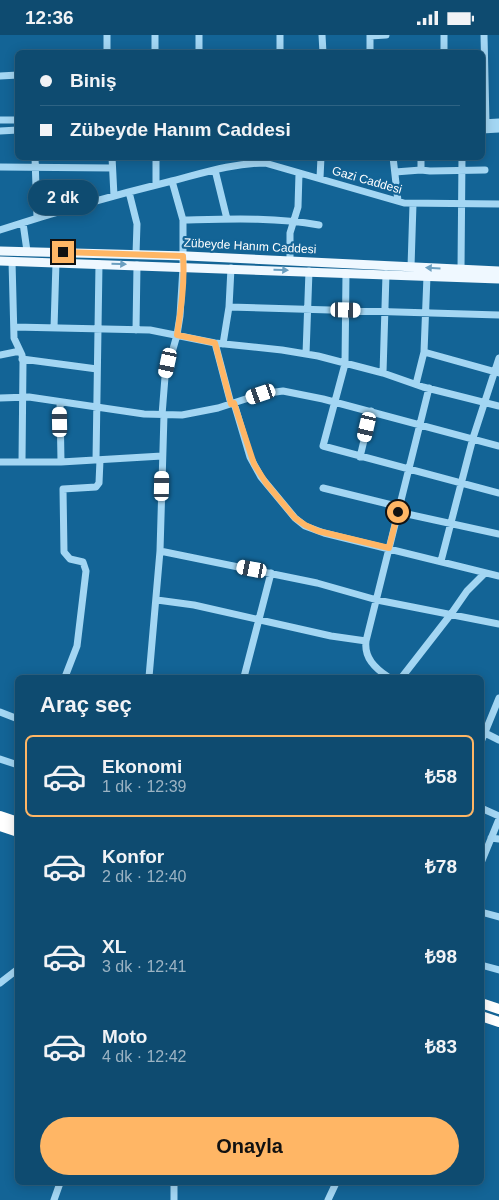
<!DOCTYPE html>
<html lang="tr">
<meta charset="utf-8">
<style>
:root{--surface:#0e4b70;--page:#175275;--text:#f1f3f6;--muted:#9bb3c3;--line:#2e6383;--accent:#ffb665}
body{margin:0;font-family:Helvetica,sans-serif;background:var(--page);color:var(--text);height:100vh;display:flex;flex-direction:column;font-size:19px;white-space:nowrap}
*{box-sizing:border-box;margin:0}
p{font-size:16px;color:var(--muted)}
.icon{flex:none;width:28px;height:28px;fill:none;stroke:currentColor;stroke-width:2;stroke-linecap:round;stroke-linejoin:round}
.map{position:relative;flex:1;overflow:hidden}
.panel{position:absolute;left:15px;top:640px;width:469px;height:510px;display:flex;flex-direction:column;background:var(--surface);border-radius:8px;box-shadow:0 2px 12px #0003,0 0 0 1px var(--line)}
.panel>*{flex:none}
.top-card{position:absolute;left:15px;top:15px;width:470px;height:110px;border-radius:8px;box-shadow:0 2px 12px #0003,0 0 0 1px var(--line);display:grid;align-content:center;height:110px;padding:0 25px;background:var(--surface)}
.end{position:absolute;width:22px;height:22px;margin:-11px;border:6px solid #ffb665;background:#111;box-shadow:0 0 0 2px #111}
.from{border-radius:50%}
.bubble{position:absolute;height:35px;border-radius:18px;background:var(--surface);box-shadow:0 2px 12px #0003,0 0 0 1px var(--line);font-size:16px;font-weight:600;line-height:35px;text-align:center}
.car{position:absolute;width:15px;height:30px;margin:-15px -8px;border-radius:6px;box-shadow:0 0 4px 1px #0007;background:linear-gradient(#fff 24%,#345 0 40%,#fff 0 76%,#345 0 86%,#fff 0)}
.top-card b{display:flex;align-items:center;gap:18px;height:48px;font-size:19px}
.top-card b+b{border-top:1px solid var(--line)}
.top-card i{width:12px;height:12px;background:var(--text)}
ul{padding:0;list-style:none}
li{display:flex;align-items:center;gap:15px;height:82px;margin:0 10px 8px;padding:0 15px;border:2px solid transparent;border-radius:8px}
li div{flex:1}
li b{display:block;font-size:19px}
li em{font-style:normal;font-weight:600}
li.on{border-color:var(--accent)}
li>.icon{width:45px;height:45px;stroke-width:1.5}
h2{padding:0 25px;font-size:22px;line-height:60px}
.cta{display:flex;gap:10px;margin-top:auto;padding:10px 25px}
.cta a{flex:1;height:58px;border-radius:30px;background:var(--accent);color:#111;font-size:20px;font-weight:600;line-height:58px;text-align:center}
.status{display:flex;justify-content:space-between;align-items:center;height:35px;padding:0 25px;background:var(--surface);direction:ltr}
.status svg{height:14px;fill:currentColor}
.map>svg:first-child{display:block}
</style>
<div class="status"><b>12:36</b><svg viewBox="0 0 49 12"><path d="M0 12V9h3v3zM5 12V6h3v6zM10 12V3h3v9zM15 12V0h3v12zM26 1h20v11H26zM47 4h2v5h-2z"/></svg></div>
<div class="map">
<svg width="499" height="1165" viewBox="0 0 499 1165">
<rect width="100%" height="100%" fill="#136496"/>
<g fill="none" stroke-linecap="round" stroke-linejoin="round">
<path stroke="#a3d6f3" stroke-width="7" d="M199,0v18
M280,0v18
M322,0l1,18
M370,0v18
M484,0l2,88
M370,1l16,-1
M107,18v-18
M155,18v-18
M444,18v-18
M0,41l18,-1
M0,85h18
M482,88l17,-1
M482,95l17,-1
M0,96l18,-1
M35,122l2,61
M112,122l2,39
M393,122l5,44
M421,122v13
M0,132l112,1
M215,135l12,49
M395,137l26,-2 9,1 55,-1
M320,143l1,-21
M156,150v-28
M129,157l8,32 -1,30
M183,185c46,-1 91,-3 136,5
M23,188l4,28
M0,195c55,-18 111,-34 168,-48 32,-8 64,-19 97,-19l139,40 95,1
M12,226l2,77 8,17 1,7 -1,99
M290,226v-28l8,-26 1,-34
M411,232l2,-63
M461,234l1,-112
M346,238l-1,91 -22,82 176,47
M229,272l270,8
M14,292l136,3 65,13 67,7 36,6 65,17 40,14 76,19
M54,293l2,-66
M136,295l1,-65
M215,308l16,61
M223,309l6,-37 2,-39
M424,317l75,21
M306,319l3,-83
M0,320l20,-4
M22,324l75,10
M383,338l3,-99
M416,349l8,-32 3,-76
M0,363l29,-1 115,17 38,1 36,-7 43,-14 22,-3 40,8 176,47
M60,367l1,60
M234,368l16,54 11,20 34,41 10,8 19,7 175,43
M162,380l3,-38 12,-42 3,-19 3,-49v-47l-11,-39
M360,422l11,-46
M96,425l3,-196
M0,427h61l101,-6
M323,453l77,19
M398,477l101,22
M160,516l157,32 60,17 122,24
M441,526l32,-123 26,-80
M157,565l37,5 137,31 35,5
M65,642l12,-31 9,-75 -3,-9 -13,-3 -6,-7 -1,-63 33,-2 3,-4 1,-23
M149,642l11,-126 4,-136
M244,642l27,-104
M388,642c-13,-9 -24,-19 -22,-36l63,-253
M402,642l49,-63 16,-23 18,-18
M0,677l18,7
M481,696l18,9
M481,707l18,-44
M0,724l18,6
M481,773l18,8
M491,803l8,1
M481,828l18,-44
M481,877l18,5
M481,930l18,5
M0,948l18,-14
M174,1148v17
M54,1165l6,-17
M328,1165l8,-17"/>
<path stroke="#eff8ff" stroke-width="9" d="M0,216l187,5 312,15
M0,226l499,18"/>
<path stroke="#fff" stroke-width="10" d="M0,781l18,6
M0,791l18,6
M481,968l18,6
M481,981l18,6"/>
</g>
<defs><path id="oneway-solid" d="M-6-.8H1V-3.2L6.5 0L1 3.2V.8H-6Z" transform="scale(1.25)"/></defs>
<g fill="#6b9fc0">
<use href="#oneway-solid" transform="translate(119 229) rotate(2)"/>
<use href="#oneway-solid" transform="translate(433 233) rotate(-177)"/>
<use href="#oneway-solid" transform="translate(281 235) rotate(2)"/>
</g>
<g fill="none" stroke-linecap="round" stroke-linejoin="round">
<path stroke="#ffb665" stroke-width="6" d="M63,217l120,4c2,26 -2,53 -6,79l38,8 16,61 3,-1 20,61 12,19 29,35 10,7 13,6 71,17 9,-36"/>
</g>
<g text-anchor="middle" stroke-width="4.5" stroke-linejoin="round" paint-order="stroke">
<g font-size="12" fill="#fff" stroke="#136496">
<text transform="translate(367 145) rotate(16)" y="4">Gazi Caddesi</text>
<text transform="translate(250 211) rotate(3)" y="4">Zübeyde Hanım Caddesi</text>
</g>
</g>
</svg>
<i class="end from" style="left:398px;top:477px"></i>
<i class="end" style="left:63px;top:217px"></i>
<div class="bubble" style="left:28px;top:145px;width:70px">2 dk</div>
<i class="car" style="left:346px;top:275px;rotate:91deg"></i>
<i class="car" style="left:168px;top:328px;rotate:192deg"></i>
<i class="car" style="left:261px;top:359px;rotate:251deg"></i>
<i class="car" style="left:60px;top:387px;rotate:359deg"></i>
<i class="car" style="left:367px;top:392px;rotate:193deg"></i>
<i class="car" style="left:162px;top:451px;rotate:1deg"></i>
<i class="car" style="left:252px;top:534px;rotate:281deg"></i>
<div class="top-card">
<b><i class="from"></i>Biniş</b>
<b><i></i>Zübeyde Hanım Caddesi</b>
</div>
<section class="panel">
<h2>Araç seç</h2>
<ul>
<li class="on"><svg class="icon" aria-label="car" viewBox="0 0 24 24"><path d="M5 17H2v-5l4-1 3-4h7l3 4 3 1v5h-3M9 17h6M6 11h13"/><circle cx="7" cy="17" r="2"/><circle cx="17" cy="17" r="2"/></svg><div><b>Ekonomi</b><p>1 dk · 12:39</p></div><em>₺58</em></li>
<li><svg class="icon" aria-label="car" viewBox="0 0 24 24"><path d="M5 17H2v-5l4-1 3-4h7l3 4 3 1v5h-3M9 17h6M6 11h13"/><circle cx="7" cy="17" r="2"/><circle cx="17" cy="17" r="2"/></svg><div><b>Konfor</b><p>2 dk · 12:40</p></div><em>₺78</em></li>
<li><svg class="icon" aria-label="car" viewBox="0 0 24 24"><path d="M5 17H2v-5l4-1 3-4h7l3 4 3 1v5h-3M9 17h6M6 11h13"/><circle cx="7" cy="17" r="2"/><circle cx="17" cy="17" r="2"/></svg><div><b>XL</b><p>3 dk · 12:41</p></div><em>₺98</em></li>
<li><svg class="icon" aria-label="car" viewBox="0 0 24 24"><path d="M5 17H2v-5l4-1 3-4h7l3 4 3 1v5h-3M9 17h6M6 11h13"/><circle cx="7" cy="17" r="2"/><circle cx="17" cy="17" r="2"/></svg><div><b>Moto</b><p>4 dk · 12:42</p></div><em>₺83</em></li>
</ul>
<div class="cta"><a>Onayla</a></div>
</section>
</div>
